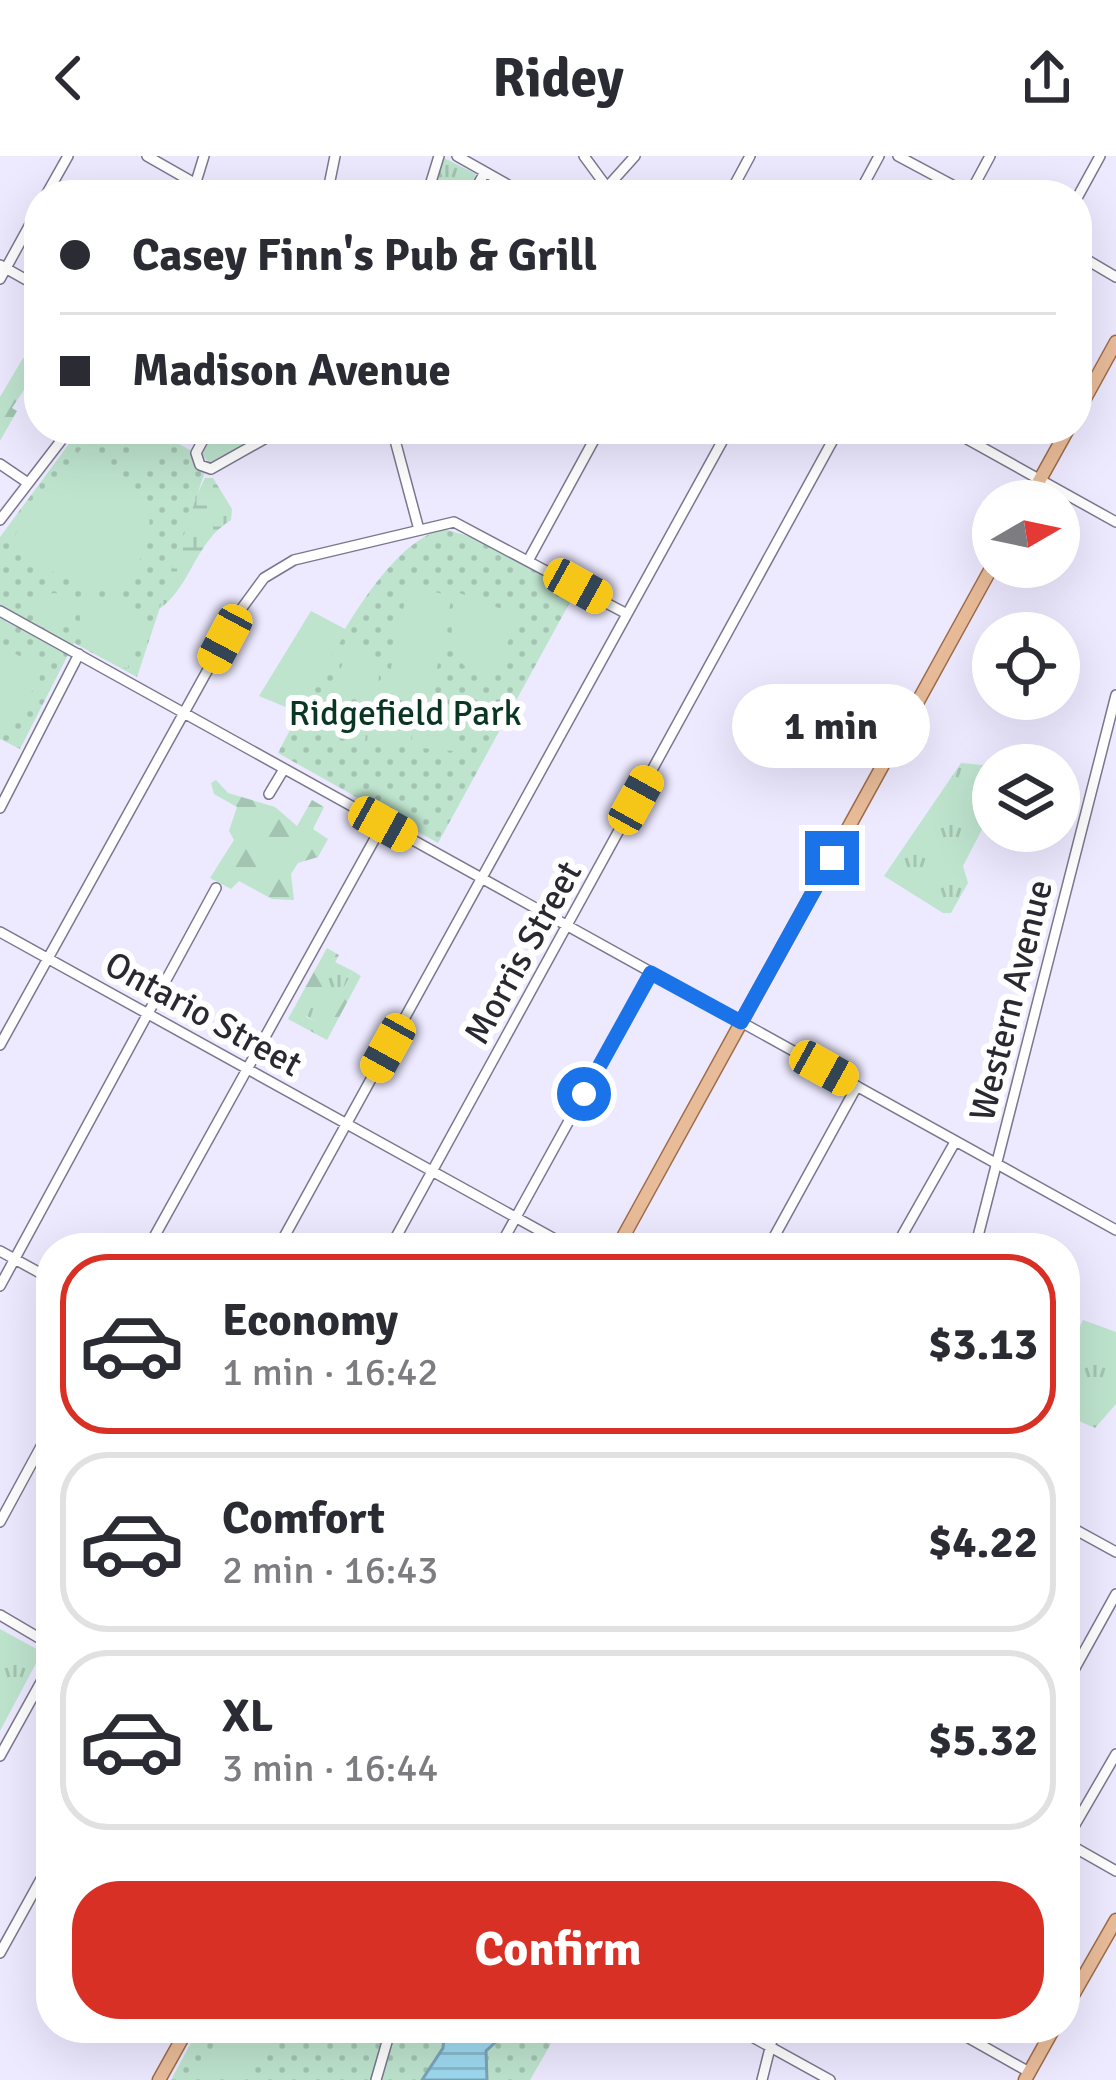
<!DOCTYPE html>
<meta charset="utf-8">
<style>
:root{--surface:#fff;--page:#f2f2f3;--text:#2b2b33;--muted:#7c7c81;--line:#e1e1e2;--accent:#d93025}
body{margin:0;font-family:Signika,sans-serif;background:var(--page);color:var(--text);height:100vh;display:flex;flex-direction:column;font-size:45px;white-space:nowrap}
*{box-sizing:border-box;margin:0}
p{font-size:39px;color:var(--muted)}
.icon{flex:none;width:66px;height:66px;fill:none;stroke:currentColor;stroke-width:2;stroke-linecap:round;stroke-linejoin:round}
.map{position:relative;flex:1;overflow:hidden}
.drawer{position:absolute;left:36px;top:1077px;width:1044px;height:810px;display:flex;flex-direction:column;background:var(--surface);border-radius:48px;box-shadow:0 12px 48px #0002}
.drawer>*{flex:none}
.guide{position:absolute;left:24px;top:24px;width:1068px;height:264px;border-radius:48px;box-shadow:0 12px 48px #0002;display:grid;align-content:center;height:264px;padding:0 36px;background:var(--surface)}
.needle{width:78px;rotate:81deg}
.tools{position:absolute;left:972px;top:324px;display:grid;gap:24px}
.tools a{display:grid;place-items:center;width:108px;height:108px;border-radius:50%;background:var(--surface);box-shadow:0 12px 48px #0002;font-size:60px}
.end{position:absolute;width:54px;height:54px;margin:-27px;border:15px solid #1a73e8;background:#fff;box-shadow:0 0 0 6px #fff}
.from{border-radius:50%}
.bubble{position:absolute;height:84px;border-radius:42px;background:var(--surface);box-shadow:0 12px 48px #0002;font-size:39px;font-weight:700;line-height:84px;text-align:center}
.car{position:absolute;width:36px;height:72px;margin:-36px -18px;border-radius:15px;box-shadow:0 0 9px 3px #0007;background:linear-gradient(#f5c518 24%,#345 0 40%,#f5c518 0 76%,#345 0 86%,#f5c518 0)}
.guide b{display:flex;align-items:center;gap:42px;height:114px;font-size:45px}
.guide b+b{border-top:3px solid var(--line)}
.guide i{width:30px;height:30px;background:var(--text)}
ul{padding:21px 0 0;list-style:none}
li{display:flex;align-items:center;gap:36px;height:180px;margin:0 24px 18px;padding:0 12px;border:6px solid var(--line);border-radius:48px}
li div{flex:1}
li b{display:block;font-size:45px}
li em{font-style:normal;font-weight:700}
li.current{border-color:var(--accent)}
li>.icon{width:108px;height:108px;stroke-width:1.5}
.button{display:flex;gap:24px;margin-top:auto;padding:24px 36px}
.button a{flex:1;height:138px;border-radius:48px;background:var(--accent);color:#fff;font-size:48px;font-weight:700;line-height:138px;text-align:center}
header{display:flex;justify-content:space-between;align-items:center;height:156px;padding:0 36px;background:var(--surface);font-size:54px;font-weight:700}
.map>svg:first-child{display:block}
</style>
<header><svg class="icon" aria-label="back" viewBox="0 0 24 24"><path d="M15 5l-7 7 7 7"/></svg>Ridey<svg class="icon" aria-label="share" viewBox="0 0 24 24"><path d="M12 15V3M7 8l5-5 5 5M5 13v7h14v-7"/></svg></header>
<div class="map">
<svg width="1116" height="1924" viewBox="0 0 1116 1924">
<defs>
<pattern id="grass-tufts" width="24" height="20" patternUnits="userSpaceOnUse" patternTransform="scale(3)"><rect width="24" height="20" fill="#bee4ce"/><path d="M3 7l-1-3M5 7V3M7 7l1-3M15 17l-1-3M17 17v-4M19 17l1-3" fill="none" stroke="#a3c4b1"/></pattern>
<pattern id="forest-firs" width="22" height="20" patternUnits="userSpaceOnUse" patternTransform="scale(3)"><rect width="22" height="20" fill="#bee4ce"/><path d="M5 1l3.5 6h-7zM16 11l3.5 6h-7z" fill="#a3c4b1"/></pattern>
<pattern id="wetland-marsh" width="20" height="14" patternUnits="userSpaceOnUse" patternTransform="scale(3)"><rect width="20" height="14" fill="#bee4ce"/><path d="M1 5h8M5 5V1M11 12h8M15 12V8" fill="none" stroke="#a3c4b1"/></pattern>
<pattern id="park-dots" width="8" height="8" patternUnits="userSpaceOnUse" patternTransform="scale(3)"><rect width="8" height="8" fill="#bee4ce"/><path d="M2 2h.1M6 6h.1" fill="none" stroke="#a3c4b1" stroke-width="1.8" stroke-linecap="round"/></pattern>
<pattern id="water-rules" width="6" height="5" patternUnits="userSpaceOnUse" patternTransform="scale(3)"><rect width="6" height="5" fill="#9edaf1"/><path d="M0 2.5h6" fill="none" stroke="#88bbcf"/></pattern>
</defs>
<rect width="100%" height="100%" fill="#ede9ff"/>
<path fill="url(#grass-tufts)" d="M444,2l32,16 -10,21h-33z
M215,273h60l-65,35 -8,-10z
M961,607l32,3v42l-30,58 5,17 -17,30h-8l-59,-37z
M335,806l18,9 -30,55 -17,-10z
M1083,1164l33,12v72l-21,24 -30,-13v-58z
M0,1473l42,23 -42,79z"/>
<path fill="url(#forest-firs)" d="M23,202l16,9 -27,41 5,3 -17,30v-44z
M216,624l12,13 47,14 22,19 15,-26 12,7 -11,22 15,10 -10,18 -20,6 -7,11 3,26 -22,-1 -33,-18 -8,8 -21,-11 24,-38 -5,-9 8,-24 -23,-13 -3,-11z
M327,792l12,7 -33,62 17,8 30,-54 8,5 -34,64 -39,-21z"/>
<path fill="url(#wetland-marsh)" d="M205,322h8l19,31 -1,11c-39,24 -38,68 -77,93l31,-94z"/>
<path fill="url(#park-dots)" d="M80,273h72l38,21 14,24 -67,203 -63,-34 -54,106 -20,-10v-202z
M444,373l38,11 93,53 -137,250 -160,-90c33,-60 98,-209 166,-224z
M199,1872h361l-30,52h-359z"/>
<path fill="#bee4ce" d="M140,276l20,11 -18,34 -21,-11z
M84,289c59,52 90,61 42,141 -33,10 -101,-18 -111,-52z
M408,430l44,10 -23,110 -44,-9z
M457,436l55,21 4,8 -22,58c-47,-5 -47,-52 -37,-87z
M54,437l22,3 -16,36 -37,-22 9,-14z
M79,440l48,5 18,30 -18,38 -46,-25z
M311,455l36,19 -47,83 -41,-17z
M0,490l37,19 3,15 -39,56z
M347,492l34,11 -5,43 -37,-7 -4,-7z
M328,550l41,4 -4,31 -40,-4z
M370,554l42,5 -3,32 -42,-5z
M415,559l41,5 -3,31 -42,-4z
M223,1872h50l-28,52 -49,-2z"/>
<path fill="url(#water-rules)" stroke="#7ba5b8" stroke-width="3" d="M445,1872h66l-25,23 1,29h-65l21,-32z"/>
<g fill="none" stroke-linecap="round" stroke-linejoin="round">
<defs>
<path id="minor" d="M147,0l49,28
M457,0l69,39
M584,0l22,30
M898,0l73,39
M46,39l22,-39
M192,39l12,-39
M327,39l8,-39
M427,39l12,-39
M472,39l13,-23
M600,39l35,-39
M729,39l21,-39
M858,39l21,-39
M969,39l21,-39
M1077,42l23,-42
M1077,98l39,23
M0,109l39,22
M0,123l39,-71
M209,273l-13,24 4,12 11,4 71,-40
M328,273h17
M392,273l26,97
M949,273l167,93
M0,308l28,19
M0,364l70,-91
M529,403l71,-130
M0,455l1116,619
M269,638l15,-25
M0,652l79,-154
M0,776l571,316
M0,889l242,-437 22,-30 30,-18 160,-38 173,92
M148,1092l235,-424
M278,1092l451,-819
M390,1092l449,-819
M499,1092l152,-276
M768,1092l89,-162
M895,1092l60,-106
M975,1092l141,-553
M0,1095l51,28
M0,1130l216,-398
M0,1366l51,-94
M1065,1368l51,28
M0,1459l51,30
M1065,1530l51,-92
M1116,1598l-51,88 51,29
M0,1600l51,-92
M0,1797l51,-92
M736,1872l94,52
M951,1872l78,44
M376,1924l15,-52
M762,1924l13,-52"/>
<path id="major" d="M1077,257l39,-71
M1028,345l40,-72
M617,1092l376,-683
M1065,1853l51,-89
M159,1924l29,-52
M1025,1924l29,-52"/>
</defs>
<use href="#minor" stroke="#7b778e" stroke-width="12"/>
<use href="#major" stroke="#9d6c49" stroke-width="15"/>
<use href="#minor" stroke="#fff" stroke-width="9"/>
<use href="#major" stroke="#e9bc99" stroke-width="12"/>
</g>
<g fill="none" stroke-linecap="round" stroke-linejoin="round">
<path stroke="#1a73e8" stroke-width="15" d="M584,938l67,-121 90,49 91,-164"/>
</g>
<g text-anchor="middle" stroke-width="12" stroke-linejoin="round" paint-order="stroke">
<g font-size="36" fill="#0a3723" stroke="#fff">
<text x="405" y="569">Ridgefield Park</text>
</g>
<g font-size="36" fill="#2a2932" stroke="#fff">
<text transform="translate(522 796) rotate(-61)" y="13">Morris Street</text>
<text transform="translate(1010 844) rotate(-76)" y="13">Western Avenue</text>
<text transform="translate(204 857) rotate(29)" y="13">Ontario Street</text>
</g>
</g>
</svg>
<div class="tools">
<a><svg class="needle" viewBox="-14 -14 28 28"><path d="M0-13l5 13h-10z" fill="#e53935"/><path d="M0 13l5-13h-10z" fill="#7c7c81"/></svg></a>
<a><svg class="icon" aria-label="locate" viewBox="0 0 24 24"><circle cx="12" cy="12" r="6"/><path d="M12 2v4M12 18v4M2 12h4M18 12h4"/></svg></a>
<a><svg class="icon" aria-label="layers" viewBox="0 0 24 24"><path d="M12 4l9 5-9 5-9-5zM3 14l9 5 9-5"/></svg></a>
</div>
<i class="end from" style="left:584px;top:938px"></i>
<i class="end" style="left:832px;top:702px"></i>
<div class="bubble" style="left:732px;top:528px;width:198px">1 min</div>
<i class="car" style="left:578px;top:430px;rotate:119deg"></i>
<i class="car" style="left:225px;top:483px;rotate:208deg"></i>
<i class="car" style="left:636px;top:644px;rotate:29deg"></i>
<i class="car" style="left:383px;top:668px;rotate:119deg"></i>
<i class="car" style="left:388px;top:892px;rotate:209deg"></i>
<i class="car" style="left:824px;top:912px;rotate:119deg"></i>
<div class="guide">
<b><i class="from"></i>Casey Finn's Pub &amp; Grill</b>
<b><i></i>Madison Avenue</b>
</div>
<section class="drawer">
<ul>
<li class="current"><svg class="icon" aria-label="car" viewBox="0 0 24 24"><path d="M5 17H2v-5l4-1 3-4h7l3 4 3 1v5h-3M9 17h6M6 11h13"/><circle cx="7" cy="17" r="2"/><circle cx="17" cy="17" r="2"/></svg><div><b>Economy</b><p>1 min · 16:42</p></div><em>$3.13</em></li>
<li><svg class="icon" aria-label="car" viewBox="0 0 24 24"><path d="M5 17H2v-5l4-1 3-4h7l3 4 3 1v5h-3M9 17h6M6 11h13"/><circle cx="7" cy="17" r="2"/><circle cx="17" cy="17" r="2"/></svg><div><b>Comfort</b><p>2 min · 16:43</p></div><em>$4.22</em></li>
<li><svg class="icon" aria-label="car" viewBox="0 0 24 24"><path d="M5 17H2v-5l4-1 3-4h7l3 4 3 1v5h-3M9 17h6M6 11h13"/><circle cx="7" cy="17" r="2"/><circle cx="17" cy="17" r="2"/></svg><div><b>XL</b><p>3 min · 16:44</p></div><em>$5.32</em></li>
</ul>
<div class="button"><a>Confirm</a></div>
</section>
</div>
